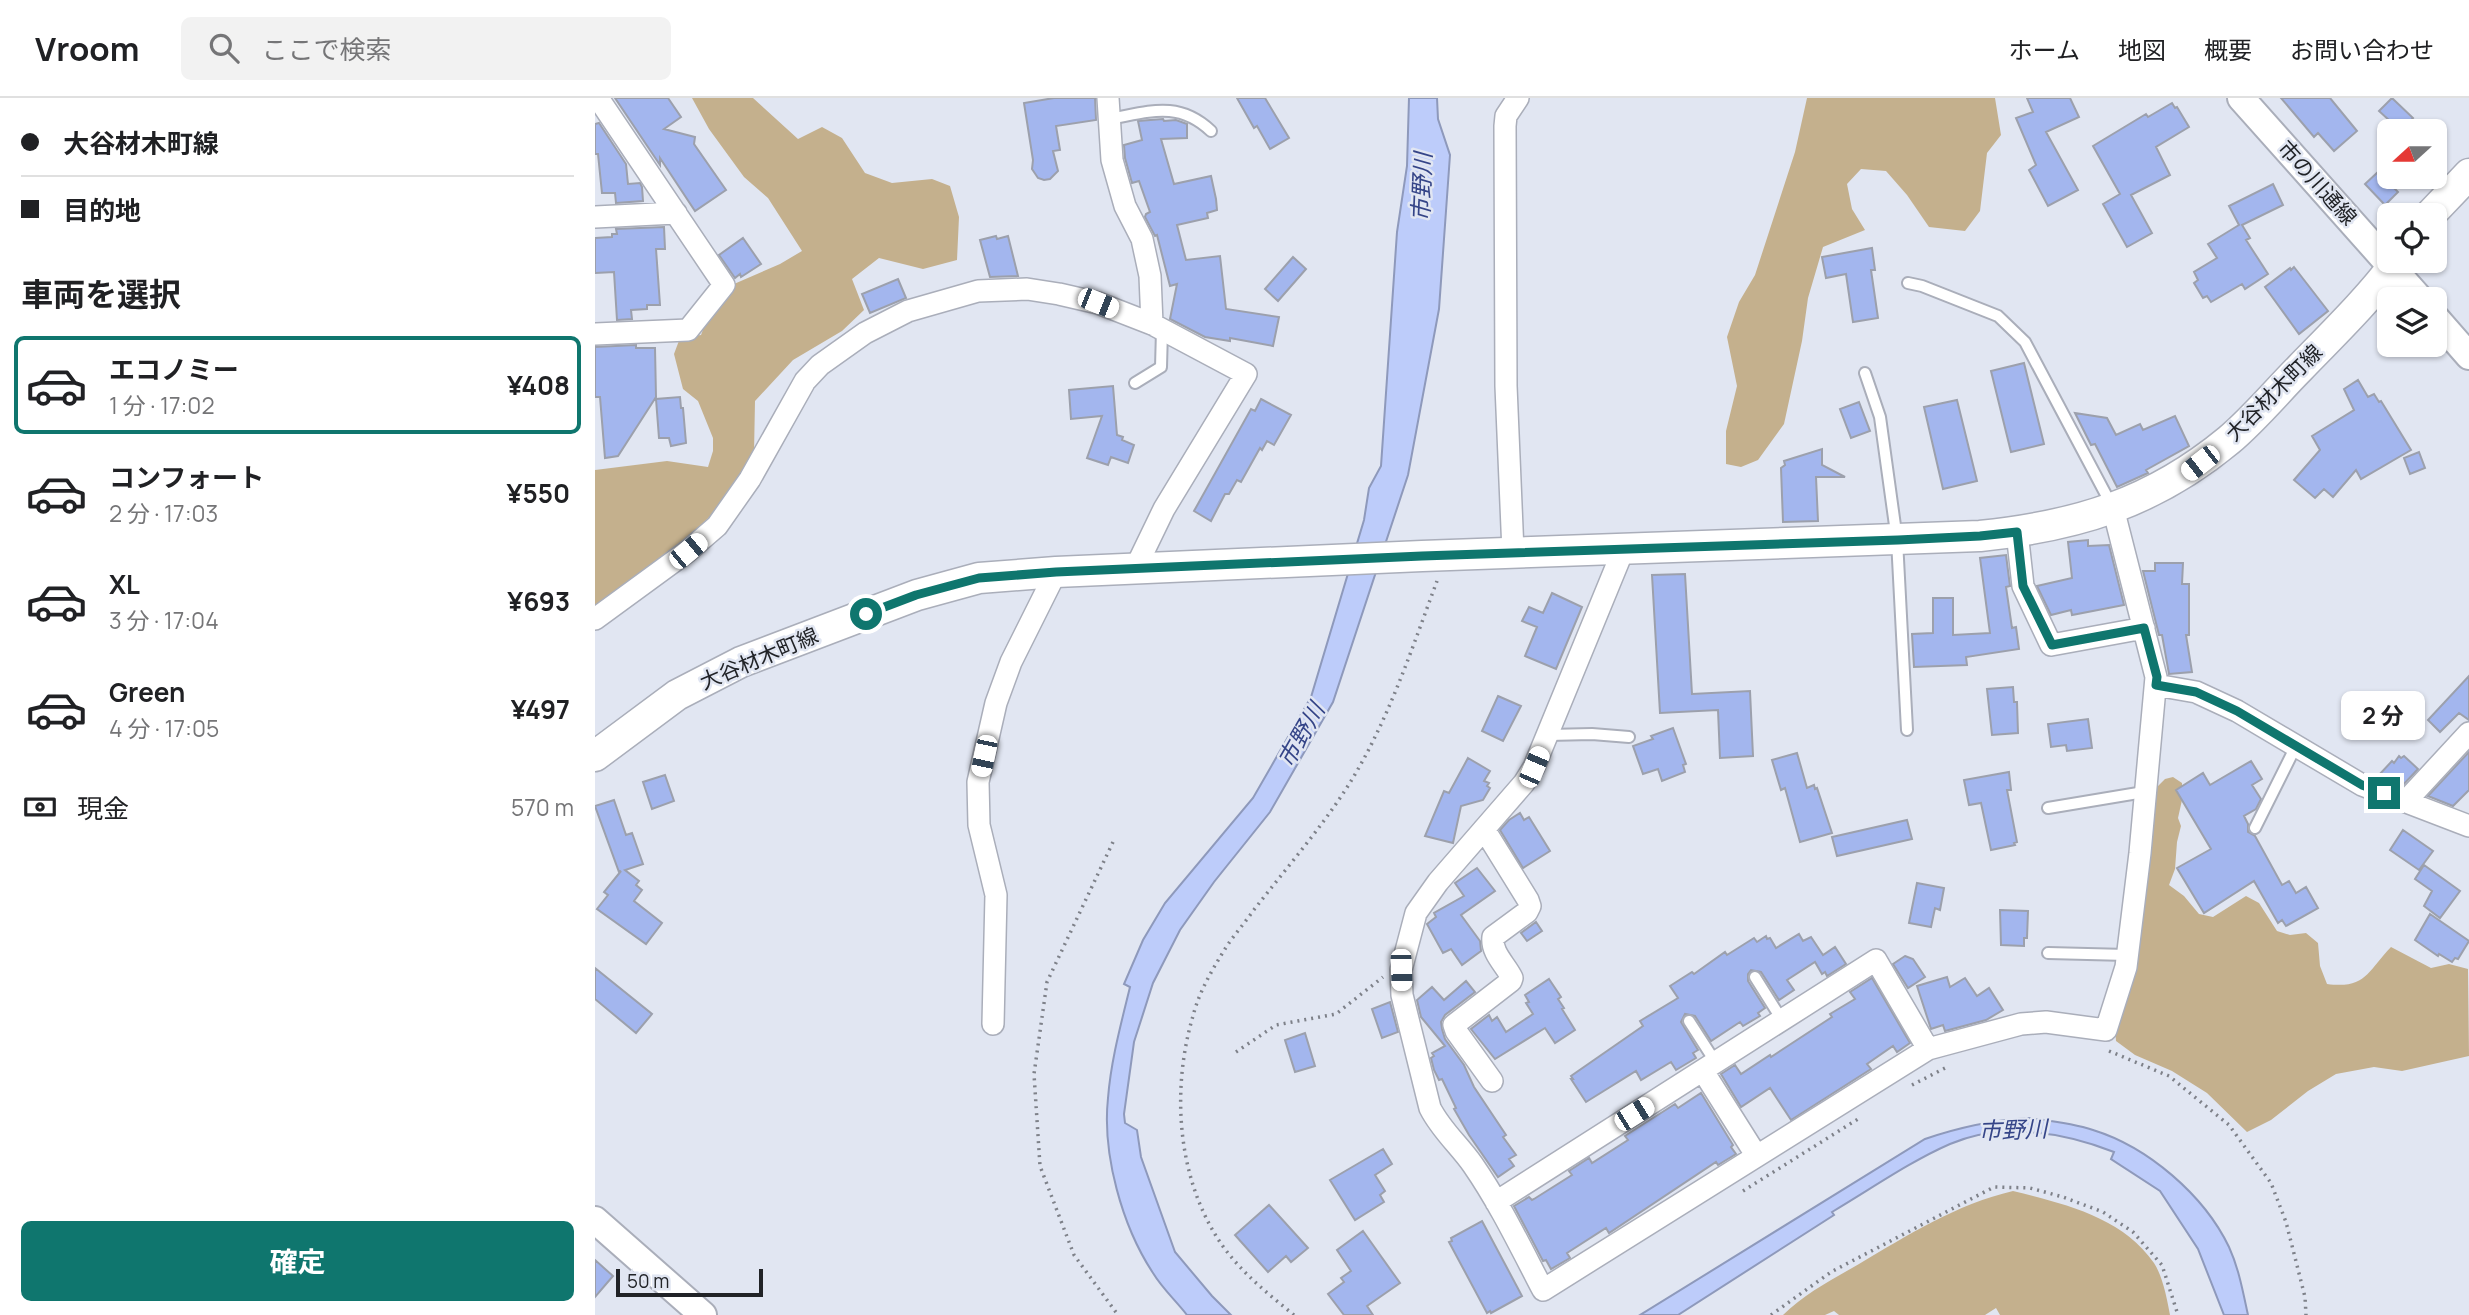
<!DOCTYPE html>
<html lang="ja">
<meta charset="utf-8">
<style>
:root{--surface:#fff;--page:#f2f2f2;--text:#202124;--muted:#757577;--line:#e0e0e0;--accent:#0f766e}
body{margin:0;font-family:Manrope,"Noto Sans JP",sans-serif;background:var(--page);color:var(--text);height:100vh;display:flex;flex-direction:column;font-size:26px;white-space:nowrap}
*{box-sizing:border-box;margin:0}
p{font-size:23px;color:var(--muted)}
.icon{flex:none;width:38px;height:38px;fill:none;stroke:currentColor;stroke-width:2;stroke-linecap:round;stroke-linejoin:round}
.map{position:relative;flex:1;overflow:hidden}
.panel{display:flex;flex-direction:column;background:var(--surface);width:595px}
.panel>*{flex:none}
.guide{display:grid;align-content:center;height:154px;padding:0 21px;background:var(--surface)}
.needle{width:46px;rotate:249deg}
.tools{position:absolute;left:1782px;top:21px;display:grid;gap:14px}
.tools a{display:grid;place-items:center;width:70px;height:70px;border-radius:10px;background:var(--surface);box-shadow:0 2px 5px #0004;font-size:35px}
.scale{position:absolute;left:21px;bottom:18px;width:147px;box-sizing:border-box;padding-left:7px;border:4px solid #212327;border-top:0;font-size:19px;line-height:24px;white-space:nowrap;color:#212327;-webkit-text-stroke:5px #e1e6f2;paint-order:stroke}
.end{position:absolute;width:32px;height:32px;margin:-16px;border:9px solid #0f766e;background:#fff;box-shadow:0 0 0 4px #fff}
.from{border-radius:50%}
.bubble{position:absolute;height:49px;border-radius:10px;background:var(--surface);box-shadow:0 2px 5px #0004;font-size:23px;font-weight:700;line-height:49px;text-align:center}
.car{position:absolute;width:21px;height:42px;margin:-21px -10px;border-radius:9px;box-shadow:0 0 5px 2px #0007;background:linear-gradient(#fff 24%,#345 0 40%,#fff 0 76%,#345 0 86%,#fff 0)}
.guide b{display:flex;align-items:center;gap:24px;height:66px;font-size:26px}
.guide b+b{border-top:2px solid var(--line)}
.guide i{width:18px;height:18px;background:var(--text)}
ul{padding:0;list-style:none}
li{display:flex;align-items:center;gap:21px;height:98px;margin:0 14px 10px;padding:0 7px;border:4px solid transparent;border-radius:10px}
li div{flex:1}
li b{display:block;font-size:26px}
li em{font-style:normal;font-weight:700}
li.current{border-color:var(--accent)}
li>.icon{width:63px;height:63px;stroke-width:1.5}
h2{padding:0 21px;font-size:32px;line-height:84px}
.pay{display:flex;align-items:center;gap:18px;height:77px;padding:0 21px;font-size:26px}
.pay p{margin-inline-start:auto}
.cta{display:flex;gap:14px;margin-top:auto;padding:14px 21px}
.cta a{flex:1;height:80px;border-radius:10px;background:var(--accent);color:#fff;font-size:28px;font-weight:700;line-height:80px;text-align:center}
header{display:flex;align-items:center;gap:42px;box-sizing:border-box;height:98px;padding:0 35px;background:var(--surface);border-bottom:2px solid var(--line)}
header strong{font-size:33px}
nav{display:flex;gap:38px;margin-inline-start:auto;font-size:24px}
.search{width:490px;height:63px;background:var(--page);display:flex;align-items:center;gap:18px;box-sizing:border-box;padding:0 24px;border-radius:10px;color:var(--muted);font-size:26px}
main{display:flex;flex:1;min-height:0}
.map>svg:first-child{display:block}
</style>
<header>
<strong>Vroom</strong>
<div class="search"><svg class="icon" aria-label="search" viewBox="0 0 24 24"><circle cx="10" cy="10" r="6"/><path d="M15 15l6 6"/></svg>ここで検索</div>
<nav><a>ホーム</a><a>地図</a><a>概要</a><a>お問い合わせ</a></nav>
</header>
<main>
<section class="panel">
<div class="guide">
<b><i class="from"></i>大谷材木町線</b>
<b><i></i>目的地</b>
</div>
<h2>車両を選択</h2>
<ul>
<li class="current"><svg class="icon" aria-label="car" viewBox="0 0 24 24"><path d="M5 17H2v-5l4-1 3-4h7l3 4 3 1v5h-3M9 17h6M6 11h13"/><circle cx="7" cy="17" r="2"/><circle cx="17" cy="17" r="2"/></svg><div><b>エコノミー</b><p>1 分 · 17:02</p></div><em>¥408</em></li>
<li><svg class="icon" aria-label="car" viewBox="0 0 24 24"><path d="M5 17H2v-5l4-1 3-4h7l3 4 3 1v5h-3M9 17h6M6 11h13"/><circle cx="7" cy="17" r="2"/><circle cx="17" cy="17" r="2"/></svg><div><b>コンフォート</b><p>2 分 · 17:03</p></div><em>¥550</em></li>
<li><svg class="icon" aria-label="car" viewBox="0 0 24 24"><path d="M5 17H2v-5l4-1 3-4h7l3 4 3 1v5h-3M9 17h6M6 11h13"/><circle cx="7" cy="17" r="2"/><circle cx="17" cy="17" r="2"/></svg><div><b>XL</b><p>3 分 · 17:04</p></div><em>¥693</em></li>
<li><svg class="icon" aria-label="car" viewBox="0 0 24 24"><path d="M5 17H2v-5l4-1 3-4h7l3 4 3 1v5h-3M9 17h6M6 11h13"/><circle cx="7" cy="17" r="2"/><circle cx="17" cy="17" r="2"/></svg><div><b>Green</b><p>4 分 · 17:05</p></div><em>¥497</em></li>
</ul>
<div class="pay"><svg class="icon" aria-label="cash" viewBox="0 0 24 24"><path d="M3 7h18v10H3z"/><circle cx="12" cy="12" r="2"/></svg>現金<p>570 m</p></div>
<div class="cta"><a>確定</a></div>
</section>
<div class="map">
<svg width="1874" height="1217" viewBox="0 0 1874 1217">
<rect width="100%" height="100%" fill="#e1e6f2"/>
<path fill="#c4b08d" d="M97,0h61l45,41 24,-12 20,11 23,35 27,10 40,-4 18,7 9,31 -2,43 -34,9 -44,-11 -27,21 12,31 -22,21 -49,29 -38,41 -1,52 -15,35 -58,57 -86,65v-140l72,-9 41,6 5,-16v-13l-15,-37 -15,-12 -9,-35 6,-16 21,-3 9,-24 24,-27 46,-20 22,-13 -34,-53 -24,-21 -35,-48z
M1212,0h188l6,37 -14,18 -7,58 -15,20 -36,-4 -22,-32 -21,-24 -25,-2 -14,15 5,25 13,21 -42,17 -15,51 -6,43 -18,83 -26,36 -17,7 -15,-3v-33l11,-45 -10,-49 12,-35 16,-27 40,-123z
M1578,679l9,6v17l-4,18 3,8 -4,16 -2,27 -6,16 15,11 15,18 14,3 33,-21 13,7 18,28 13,4 16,-2 12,10 2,23 7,18c39,5 40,-12 64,-37l40,21 18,-4 19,5 1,87 -67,15 -28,-4 -38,7 -28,17 -37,29 -24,12 -40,-39 -35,-22 -37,-16 -19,-14 -1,-14 41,-239 9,-9z
M1418,1093c52,13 109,26 141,72 9,14 13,36 16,52h-170l-4,-7 -11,7h-146l-5,-4 -9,4h-42c21,-21 50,-36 76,-51 49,-29 98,-60 154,-73z"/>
<path fill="#bdccfa" stroke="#8e99bb" stroke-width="2" d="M814,0h28l1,21 12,36 -11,154 -31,166 -75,227 -63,110 -56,70 -34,48 -27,53 -19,59 -10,72 1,9 12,7 4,27 34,95 37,44 19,19h-44c-11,-14 -25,-27 -34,-42 -31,-47 -51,-119 -45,-175 3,-38 13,-74 22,-111l-6,-3 19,-44 22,-37 88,-105 58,-101 53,-177 5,-32 12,-22 16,-234 10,-66z
M1434,1020c22,3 43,5 64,12 55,17 111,65 136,117 10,22 14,45 19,68h-24l-26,-66 -38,-58 -49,-32 3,-7c-51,-20 -112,-30 -164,-8 -41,18 -79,45 -118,68l2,3 -156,100h-38l285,-176c35,-12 67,-19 104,-21z"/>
<path fill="#a3b6ee" stroke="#9ca0ac" stroke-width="2" d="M20,0h53l13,19 -17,12 31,8 -1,7 32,46 -31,21 -35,-53v7z
M459,0h41l1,22 -40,6 4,24 -7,1 5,20 -8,8 -6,1 -6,-2 -6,-9 1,-9 -9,-57z
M642,0h28l24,40 -19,11 -13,-23 -3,2z
M1432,0h43l9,19 -33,15 32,58 -30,16 -19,-36 7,-5 -20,-47 17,-6z
M1686,0h49l27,33 -23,20 -16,-18 -4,4z
M1797,0l21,20 -12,13 -22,-20z
M1577,5l3,5 2,-1 12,20 -33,20 14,28 -39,20 21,38 -25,14 -24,-43 17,-10 -27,-48 53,-32 2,3z
M568,21l1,2 12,-1 11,4v14l-26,1 13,45 37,-8 5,23 1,11 -10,3 1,5 -31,7 9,35 34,-4 6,53 53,8 -6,29 -43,-8v3l-25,-4 -35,-18 7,-35 -7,2 -13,-51 -2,1 -10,-19 1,-3 4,-2 -11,-31 -7,2 -7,-25 -1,-13 18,-5 -4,-19z
M4,25l27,41 2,20 12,-1 2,4 1,14 -27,2 -1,-10h-13l-4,-39h-3v-30z
M1783,74l20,20 -13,13 -20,-21z
M1678,86l10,21 -41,20 8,13 -4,2 22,34 -23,15 -3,-5 -31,18 -4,-6 -4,2 -9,-15 4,-3 -4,-8 23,-14 -9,-14 31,-19 -10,-19z
M69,129l1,22h-9l4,56h-13v4l-16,1 1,9 -15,1 -3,-48 -19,1v-35l17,-1v-3h5l-1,-5z
M401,138l1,3 11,-3 10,40 -28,1 -10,-37z
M148,140l18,26 -20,13 -1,-3 -5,4 -16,-23z
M1277,150l3,22h-4l7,48 -25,4 -7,-48 -20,4 -4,-21z
M698,159l13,12 -28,32 -13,-12z
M1699,169l34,44 -29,23 -34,-47 25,-19 1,2z
M303,181l8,19 -36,15 -8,-19z
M41,247v3h19l1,49 -38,59 -13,2 -5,-61h-5v-50z
M1429,265l20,81 -33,8 -20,-81z
M1763,282l10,17 6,-3 5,8 2,-1 30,49 -50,29 -5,-9 -23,27 -9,-8 -9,9 -21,-18 26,-30 -8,-14 42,-26 -10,-21z
M518,288l4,49 6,2 -1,3 12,5 -6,18 -17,-6 -3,8 -21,-7 15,-42 -31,3 -2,-29z
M85,299l1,11h2l3,35 -15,3 -2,-8h-10l-3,-39z
M666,301l30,16 -17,30 -7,-4 -5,9 -2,-2 -19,34 -4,-2 -8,14h-4l-14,27 -17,-10 57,-102 4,2z
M1362,302l20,81 -34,8 -19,-82z
M1264,304l11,29 -19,7 -11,-29z
M1480,315l32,5 9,17 24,-11 3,6 32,-14 14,30 -43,24 2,3 -31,14 -22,-43 -4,1z
M1227,351v16l23,12h-29l2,44 -35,1 -2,-54 4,-3 -1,-4z
M1824,354l6,16 -15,6 -6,-16z
M1493,442v6l21,-1 15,60 -52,10 -1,-5 -20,5 -14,-29 35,-8 -4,-36z
M1411,457l4,31 -4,1 6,41 4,-1 3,22 -53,8 1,8 -53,2 -2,-33 21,-1v-35h20v37l37,-2 -10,-75z
M1560,465h28l-1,21h7v51h-3l6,37 -23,2 -7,-39h-3l-16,-64h12z
M1090,476l7,120 58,-3 3,65 -33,2 -2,-48 -58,3 -8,-138z
M957,495l30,14 -26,62 -31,-13 12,-29 -15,-6 7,-14 14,6z
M1874,578v44l-10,-7 -19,19 -12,-12z
M1418,589l1,15h3l1,31 -26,2 -5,-46z
M903,598l23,10 -18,35 -21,-10z
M1493,621l4,29 -25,3 -1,-6 -15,2 -3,-23z
M1078,630l13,36 -3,1 2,7 -23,9 -4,-12 -15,5 -10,-28 20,-7 -2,-3z
M1874,654v38l-16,16 -25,-10z
M1202,655l10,35 7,-3 1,4 2,-1 15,45 -32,9 -15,-54 -4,2 -9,-30z
M1804,658l2,2 3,-2 14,13 -16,17 -23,-11 13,-14 2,2z
M873,660l22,13 -6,10 5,2 -2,3 3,2 -7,12 -22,6 -8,37 -28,-7 19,-45 5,2z
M1656,663l11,18 -10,6 9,14 -5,10 -12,7 4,8v8l7,4 27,49 7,-4 7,12 10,-6 12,21 -32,18 -4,-6 -4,3 -24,-42 -50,32 -27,-45 34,-19 -35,-59 27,-17 7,12z
M1414,674l2,18h-4l10,52 -3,1 1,2 -24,5 -10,-47 -12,2 -5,-25z
M70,677l9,26 -22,8 -9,-27z
M19,702l12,35 6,-2 11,31 -18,6 14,11 -3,4 6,5 -8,11 28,22 -16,21 -49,-35 11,-14 -4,-3 17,-21 -2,1 -24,-66z
M925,715l4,7 5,-3 21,34 -27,17 -23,-38 9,-10z
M1312,722l5,19 -75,17 -5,-19z
M1808,732l30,21 -14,19 -29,-20z
M1829,767l36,26 -20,27 -16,-12 8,-15 -17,-12z
M882,770l18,23 -34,24 19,26 1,10 -19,14 -11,-16 -8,4 -16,-29 9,-7 -2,-4 30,-17 -9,-13z
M1322,785l27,5 -4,22 -5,-2 -4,19 -22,-4z
M1405,812l28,1 -1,27h-3v8l-23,-1z
M1835,816l39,27 -11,18 -3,-1 -3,4 -13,-8 -1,2 -23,-16z
M941,824l6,9 -15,10 -6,-8z
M1204,836l4,7 8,-4 12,18 12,-8 11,17 -19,12 -2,-4 -3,2 -7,-12 -28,18 7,10 -15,10 -18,-28 -10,-2 -3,4v7l17,27 -7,5 2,3 -17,10 -3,-4 -29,19 -16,-25 -10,-2 -4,8 17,28 -5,3 3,5 -20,12 -5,-8 -30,18 -5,-9 -50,31 -15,-23h2l-2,-3 72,-50 -3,-5 38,-23 -8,-12 22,-14 2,2 31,-22 2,3 27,-17 3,4 9,-6 1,3 3,-1 6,10z
M1310,858l8,3 12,18 -17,11 -15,-24z
M0,870l57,46 -16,19 -41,-34z
M1352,879l3,10 15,-9 12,18 12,-8 14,22 -17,10 -41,11 -2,-6 -12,4 -14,-43z
M1277,880l38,65 -13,9 -4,-6 -26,18 4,5 -80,51 -21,-32 -29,19 -20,-33 14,-9 6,9 29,-19 1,2 61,-40 -2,-3 25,-15 -5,-7z
M954,881l12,18 -3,2 6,9 -2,1 13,21 -20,13 -10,-15 -50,31 -24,-30 18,-14 3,6 5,-4 9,15 27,-18 -7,-11 3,-1 -4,-7z
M871,883l9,11 -30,23 -4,7 1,7 3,10 19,26 10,22 32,48 -3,2 13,18 -7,4 5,7 -16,11 -29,-42 -15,-26 2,-1 -14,-29 -3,1 -5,-10 -3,-12 3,-2 -2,-3 13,-7 -24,-29 -4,-17 15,-13 12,13z
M795,904l8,30 -16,6 -10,-29z
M710,935l10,33 -20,6 -10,-32z
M1106,995l32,52 -2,2 5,7 -18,11 -2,-3 -107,71 -3,-5 -39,25 3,5 -19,11 -5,-9 -3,1 -29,-55 15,-9 3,3 2,-1 38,-24 -3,-4 20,-13 3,5 36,-23 -3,-4 50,-32 3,4z
M788,1051l9,15 -17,11 10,16 -5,4 4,7 -29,18 -25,-40z
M674,1107l39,43 -17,14 -5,-6 -18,16 -33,-37z
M887,1123l40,75 -31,17 -1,-2 -3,2 -38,-71 3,-1 -1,-3z
M768,1133l37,52 -33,23 6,9h-29l-16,-21 16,-12 -3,-4 10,-7 -14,-21z
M0,1162l18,16 -18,21z"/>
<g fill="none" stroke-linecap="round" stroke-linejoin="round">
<defs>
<path id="service" d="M514,21c40,-7 69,-19 102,12
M1313,185l14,3 76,30 27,26 87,164
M1270,275l15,44 17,123 10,190
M540,285l26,-16 1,-37
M953,637l44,-1 37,3
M1453,710l96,-16
M1660,730l41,-82
M1453,855l79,2
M1160,879l27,43
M1094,923l27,42"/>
<path id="minor" d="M0,0h3l126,187 -36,45 -93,4
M513,0l4,62 13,46 17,33 8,37 2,48
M0,119l81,-4
M1422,434l6,54 28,59 93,-17
M1029,450l-90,219 -10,16 -86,99 -22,31 -15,57 1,25 28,113c11,22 29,37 43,57 27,39 48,83 70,125l385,-241 93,-25 25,-2 60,8 20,-63 14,-114 16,-176 -43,-169
M918,454l-7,-166 -1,-260 1,-10 12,-18
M0,521l93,-68 29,-25 33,-47 55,-98 15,-16 45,-32 43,-22 70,-20 49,-2 32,5 39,9 54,21 94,50 -82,135 -29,60
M1561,587l40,7 41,19 125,74 107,41
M1811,703l63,-68
M889,731l44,71 2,6 -3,6 -34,25c-2,16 13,28 19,41l-1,3 -57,44 2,6 36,50
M398,926l3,-129 -17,-70 -1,-43 18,-79 15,-41 45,-90
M1108,973l53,84
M901,1104l380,-242 52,89"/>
<path id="tertiary" d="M1646,0l179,201
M1839,218l35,40
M0,1122l108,95"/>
<path id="secondary" d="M1835,117l39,-41
M0,658l82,-61 64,-33 176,-67 62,-17 77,-6 366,-16 558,-20c97,-10 173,-33 249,-96 26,-22 48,-49 71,-72 32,-33 71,-71 97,-107"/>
</defs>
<use href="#service" stroke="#aaaeba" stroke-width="14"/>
<use href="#minor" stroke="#aaaeba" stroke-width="24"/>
<use href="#tertiary" stroke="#aaaeba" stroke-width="30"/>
<use href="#secondary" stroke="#aaaeba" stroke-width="33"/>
<path stroke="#7e8189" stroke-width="3.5" stroke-dasharray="2 5" stroke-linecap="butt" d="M518,744l-66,140 -13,92 6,92 34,89 44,60
M1514,953l60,25 60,49 42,58 15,39 19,75 1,18
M641,954l40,-27 60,-11 47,-37
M1317,987l37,-19
M1148,1093l115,-72
M699,1217c-26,-21 -53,-43 -72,-70 -45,-65 -51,-155 -29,-229 6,-24 19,-46 32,-67 8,-13 19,-25 28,-38 31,-40 65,-79 93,-122 41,-64 65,-138 91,-208
M1176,1217l60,-43 163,-85 36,1 33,9 40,15 30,20 29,33 16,50"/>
<use href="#service" stroke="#fff" stroke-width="10"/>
<use href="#minor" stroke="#fff" stroke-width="21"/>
<use href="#tertiary" stroke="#fff" stroke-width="26"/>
<use href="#secondary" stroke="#fff" stroke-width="30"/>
</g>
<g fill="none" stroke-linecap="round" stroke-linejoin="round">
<path stroke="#0f766e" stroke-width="9" d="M271,516l50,-19 63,-17 77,-6 366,-16 476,-16 82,-4 37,-4 6,54 29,59 92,-17 13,49 -1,8 40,7 41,19 125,74 22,8"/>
</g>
<g text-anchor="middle" stroke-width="5" stroke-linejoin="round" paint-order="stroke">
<g font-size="21" fill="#212327" stroke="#e1e6f2">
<text transform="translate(1722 85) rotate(48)" y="7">市の川通線</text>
<text transform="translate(1679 295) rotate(-45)" y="7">大谷材木町線</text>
<text transform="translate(164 561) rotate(-23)" y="7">大谷材木町線</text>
</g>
<g font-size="23" font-style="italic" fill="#354588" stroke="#e1e6f2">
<text transform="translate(827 89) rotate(-88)" y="8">市野川</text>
<text transform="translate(706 637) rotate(-60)" y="8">市野川</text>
<text transform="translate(1418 1032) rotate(-2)" y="8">市野川</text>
</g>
</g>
</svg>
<div class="tools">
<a><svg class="needle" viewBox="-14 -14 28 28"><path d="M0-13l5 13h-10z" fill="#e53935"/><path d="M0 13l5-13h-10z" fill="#757577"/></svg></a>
<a><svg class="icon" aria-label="locate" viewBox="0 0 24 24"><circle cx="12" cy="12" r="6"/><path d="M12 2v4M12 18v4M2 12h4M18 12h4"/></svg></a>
<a><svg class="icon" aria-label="layers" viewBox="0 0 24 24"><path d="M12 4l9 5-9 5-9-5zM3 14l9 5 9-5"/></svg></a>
</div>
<div class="scale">50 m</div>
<i class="end from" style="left:271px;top:516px"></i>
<i class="end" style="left:1789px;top:695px"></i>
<div class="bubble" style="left:1746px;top:593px;width:84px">2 分</div>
<i class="car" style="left:503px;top:205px;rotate:112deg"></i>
<i class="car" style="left:1605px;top:365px;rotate:232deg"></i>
<i class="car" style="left:93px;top:453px;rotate:50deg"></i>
<i class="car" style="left:389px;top:658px;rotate:192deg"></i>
<i class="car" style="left:939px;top:669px;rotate:23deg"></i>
<i class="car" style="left:806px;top:872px;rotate:178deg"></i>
<i class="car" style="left:1039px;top:1016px;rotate:58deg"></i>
</div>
</main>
